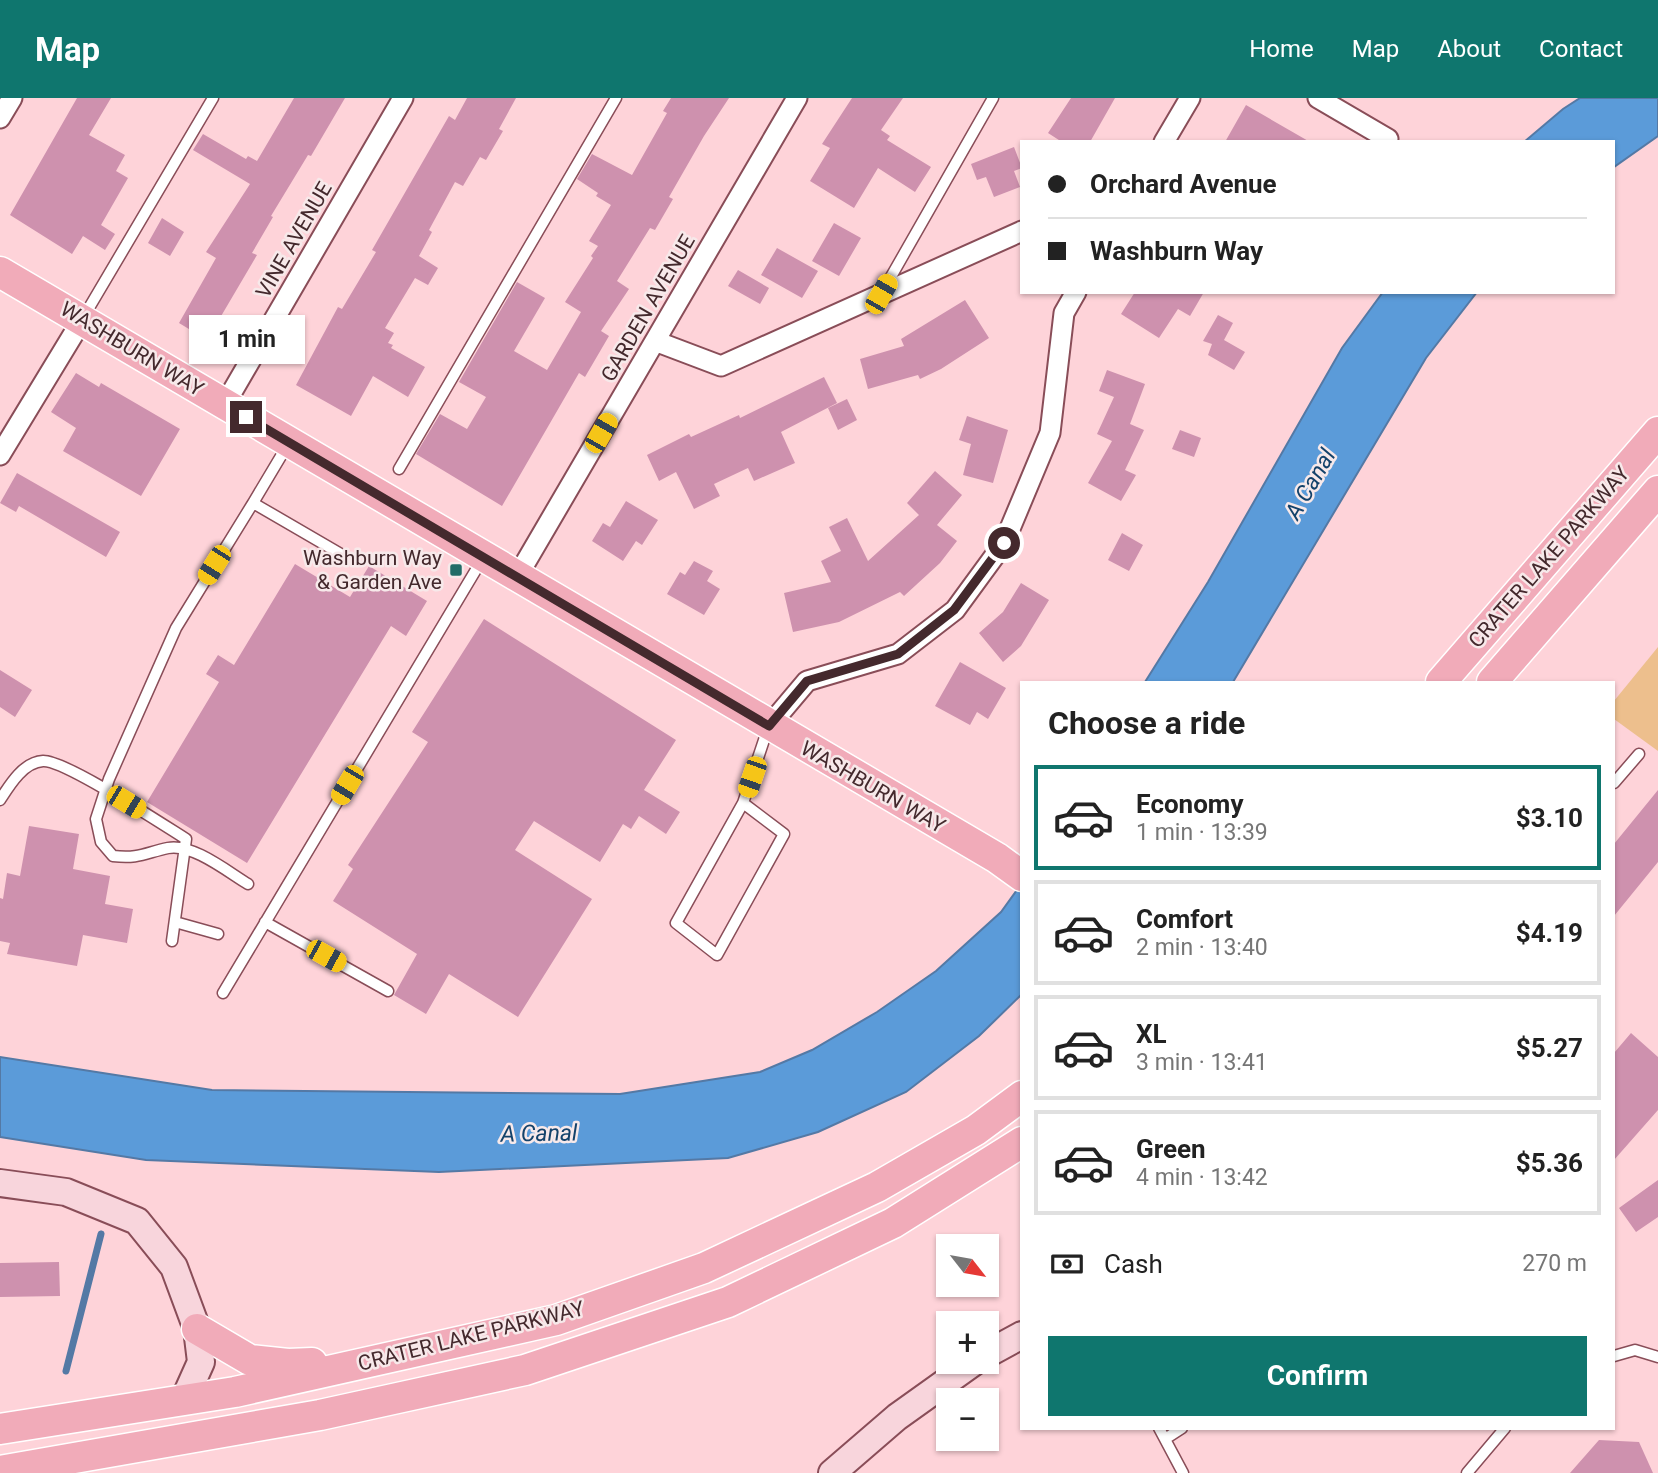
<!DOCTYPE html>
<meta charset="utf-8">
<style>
:root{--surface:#fff;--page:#f6f6f6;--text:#222;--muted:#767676;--line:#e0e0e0;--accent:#0f766e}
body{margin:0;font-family:Roboto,sans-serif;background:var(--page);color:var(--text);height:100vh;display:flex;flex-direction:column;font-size:26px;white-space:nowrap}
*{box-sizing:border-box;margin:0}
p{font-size:23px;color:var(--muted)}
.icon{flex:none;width:38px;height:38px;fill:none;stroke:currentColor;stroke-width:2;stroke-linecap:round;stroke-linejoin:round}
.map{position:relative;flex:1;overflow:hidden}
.side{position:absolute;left:1020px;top:583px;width:595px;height:749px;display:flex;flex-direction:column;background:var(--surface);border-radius:0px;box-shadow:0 2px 5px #0004}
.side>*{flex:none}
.top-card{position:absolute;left:1020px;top:42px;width:595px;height:154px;border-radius:0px;box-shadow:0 2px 5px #0004;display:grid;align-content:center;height:154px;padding:0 28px;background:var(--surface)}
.needle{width:46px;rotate:121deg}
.buttons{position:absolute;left:936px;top:1136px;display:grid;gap:14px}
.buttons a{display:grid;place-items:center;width:63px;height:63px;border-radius:0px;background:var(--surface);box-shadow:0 2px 5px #0004;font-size:35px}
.end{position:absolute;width:32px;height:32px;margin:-16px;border:9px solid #44292d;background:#fff;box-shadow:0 0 0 4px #fff}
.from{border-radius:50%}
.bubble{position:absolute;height:49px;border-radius:0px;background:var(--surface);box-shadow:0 2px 5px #0004;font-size:23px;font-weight:700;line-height:49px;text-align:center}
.car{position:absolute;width:21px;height:42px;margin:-21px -10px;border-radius:9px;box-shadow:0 0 5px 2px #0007;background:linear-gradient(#f5c518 24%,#345 0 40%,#f5c518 0 76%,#345 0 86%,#f5c518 0)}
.top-card b{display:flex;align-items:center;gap:24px;height:66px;font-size:26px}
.top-card b+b{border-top:2px solid var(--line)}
.top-card i{width:18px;height:18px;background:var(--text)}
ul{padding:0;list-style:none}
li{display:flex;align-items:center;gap:21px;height:105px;margin:0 14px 10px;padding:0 14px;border:4px solid var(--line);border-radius:0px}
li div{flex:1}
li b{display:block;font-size:26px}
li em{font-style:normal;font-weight:700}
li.active{border-color:var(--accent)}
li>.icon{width:63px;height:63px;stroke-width:1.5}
h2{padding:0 28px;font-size:32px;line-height:84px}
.pay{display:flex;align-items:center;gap:18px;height:77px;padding:0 28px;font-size:26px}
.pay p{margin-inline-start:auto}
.primary-button{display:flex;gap:14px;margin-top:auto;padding:14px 28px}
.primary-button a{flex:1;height:80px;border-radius:0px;background:var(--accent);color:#fff;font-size:28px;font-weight:700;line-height:80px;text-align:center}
header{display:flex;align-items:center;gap:42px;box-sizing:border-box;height:98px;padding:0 35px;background:var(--accent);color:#fff}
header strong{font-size:33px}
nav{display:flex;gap:38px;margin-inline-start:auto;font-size:24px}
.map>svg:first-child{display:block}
</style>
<header>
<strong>Map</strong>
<nav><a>Home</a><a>Map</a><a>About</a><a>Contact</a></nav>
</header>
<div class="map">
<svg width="1658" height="1375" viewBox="0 0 1658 1375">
<rect width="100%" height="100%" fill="#fed3d9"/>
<path fill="#edbf8d" d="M1658,549v104l-44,-32v-18z"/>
<path fill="#5b9bd9" stroke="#5479a5" stroke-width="2" d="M1580,0h78v38l-44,31v-25h-90l39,-33z
M1383,194h94l-51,66 -193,324h-88l63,-100 134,-234z
M1022,785v111l-43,42 -73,56 -88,40 -90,26 -289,14 -293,-12 -146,-23v-80l212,33 408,4 140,-22 52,-22 65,-38 59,-41 65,-59z"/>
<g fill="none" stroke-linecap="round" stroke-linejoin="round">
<path stroke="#5479a5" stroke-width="7" d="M66,1273l35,-137"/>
</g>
<path fill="#ce91ae" d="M77,0h34l-22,37 36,20 -9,16 12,7 -27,47 14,9 -10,16 -22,-14 -11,18 -62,-39z
M294,0h51l-34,58 -3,-1 -37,61 2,1 -21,36 5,2 -50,85 -28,-17 37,-65 -10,-6 44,-68 -57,-34 10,-16 43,25 2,-3 9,5z
M467,0h49l-17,31 4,2 -17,29 -6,-3 -17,29 -8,-4 -26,48 3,2 -13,24 19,12 -10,17 -13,-7 -30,50 9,5 -6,10 5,2 -2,3 34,19 -17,30 -35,-21 -22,40 -55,-31 42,-78 4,2 34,-57 -4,-2 77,-134 6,4z
M671,0h58l-25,38 -35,61 4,2 -18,31 -5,-2 -33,53 12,8 -28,42 8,5 -24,41 -6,-4 -77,133 -86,-52 24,-40 27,15 19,-32 -27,-15 58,-100 28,16 -31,53 33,19 34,-58 -16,-10 28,-44 -2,-2 7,-10 -9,-5 22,-36 -15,-9 2,-3 -21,-14 15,-25 40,21 35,-62 -4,-2z
M852,0h51l-22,32 9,6 -3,4 44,27 -16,25 -37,-24 -24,40 -44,-27 20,-33 -8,-4z
M1071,0h44l-25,44h-28l-14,-9z
M1246,7l64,37h-85z
M1014,49l8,21 -8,3 6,16 -26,10 -8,-20 -9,3 -6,-16z
M162,120l22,14 -14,24 -22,-13z
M834,125l27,15 -22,38 -27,-15z
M777,150l41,23 -16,27 -41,-23z
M738,172l31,18 -9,16 -32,-18z
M1135,194h69l-14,24 -12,-7 -19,29 -38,-24z
M965,202l24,38 -48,31 -21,10 -2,-4 -50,14 -8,-30 44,-13 -3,-7z
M1218,217l15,8 -9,17 21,12 -11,18 -26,-15 4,-11 -9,-3z
M1107,272l38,14 -15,40 14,6 -19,40 11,5 -15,26 -33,-18 24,-42 -15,-7 17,-37 -15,-6z
M76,275l23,14 2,-4 79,46 -39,67 -78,-45 13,-23 -25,-16z
M824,279l13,26 -56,29 14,31 -41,18 -6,-13 -34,16 6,12 -26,13 -18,-37 -17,9 -12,-26 42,-21 2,3 48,-22 1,3z
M847,301l10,21 -19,10 -10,-22z
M967,318l41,14 -15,53 -30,-8 8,-31 -12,-4z
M1180,332l21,8 -7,19 -22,-8z
M935,373l27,24 -25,30 20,16 -17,22 -36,33 -4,-4 -61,30 -46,10 -9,-39 47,-11 -10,-21 20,-10 -12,-24 18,-9 21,43 51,-46 -12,-12z
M17,375l103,59 -14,25 -87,-51 -3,6 -16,-9z
M626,403l32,19 -16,25 -6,-4 -13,20 -31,-20 11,-18 7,4z
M1122,435l21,12 -14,26 -21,-11z
M694,463l19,10 -6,10 13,8 -16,26 -37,-21 13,-22 5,3z
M295,466l55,33 19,-31 58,35 -21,35 -15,-10 -144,237 -100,-61 72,-120 -13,-8 12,-19 16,10z
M1021,485l28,17 -28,46 -18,16 -24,-29 24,-21z
M484,521l192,121 -32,50 36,22 -14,22 -27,-18 -8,13 -8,-5 -23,38 -66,-41 -19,29 77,49 -74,118 -69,-43 -23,40 -32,-19 23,-41 -84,-53 20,-32 -5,-4 80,-123 -16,-10z
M960,564l46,26 -18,31 -11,-7 -7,13 -35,-19z
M0,572l32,20 -17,27 -15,-10z
M1658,692v72l-44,54v-72z
M29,728l50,8 -6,35 37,7 -5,28 28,5 -6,34 -44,-8 -6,31 -70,-12 3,-11 -10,-2v-43l3,1 4,-26 13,3z
M1631,935l27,24v53l-44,50v-107z
M1658,1082v37l-22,15 -17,-24z
M59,1164l1,34 -60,1v-34z
M1599,1342l40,2 14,31h-83z"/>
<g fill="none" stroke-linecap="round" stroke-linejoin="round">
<defs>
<path id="lane" d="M884,191l109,-191
M83,220l130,-220
M287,348l-34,57 93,54
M399,371l217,-371
M1614,685l25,-29
M0,702c9,-14 23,-38 43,-39 22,-1 119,63 143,78l-14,102
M743,705l41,31 -67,121 -41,-32 67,-120 25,-75
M248,786c-20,-12 -56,-41 -80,-36 -23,5 -29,11 -55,8l-12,-14 -5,-23 13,-40 67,-151 77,-125
M175,824l43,12
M265,824l123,69
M223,895l260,-435
M1614,1258l21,-6 23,7
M1159,1330l24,45
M1165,1341l17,-11
M1467,1375l38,-45"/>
<path id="street" d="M1318,0l70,41
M0,20l12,-20
M1164,44l26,-44
M655,243l66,25 301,-135
M225,306l178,-306
M0,357l82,-135
M517,479l280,-479
M769,628l38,-45 91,-27 57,-44 49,-67 46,-110 14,-120 12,-21"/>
<path id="secondary" d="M0,1085l66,9 71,29 37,46 23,62 4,33 -17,38
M987,1256l35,-19
M832,1375l65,-56 77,-55"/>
<path id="primary" d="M0,174l997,586 25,18
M1441,584l217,-250
M1492,584l166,-191
M197,1231l53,31 38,4 24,-1
M0,1331l235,-37 321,-72 148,-52 173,-81 99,-57 46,-34
M0,1373l320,-56 205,-45 203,-68 165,-79 129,-81"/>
</defs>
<use href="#lane" stroke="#894d58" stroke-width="13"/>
<use href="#street" stroke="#894d58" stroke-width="23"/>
<use href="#secondary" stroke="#894d58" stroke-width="30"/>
<use href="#primary" stroke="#fff" stroke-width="33"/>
<use href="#lane" stroke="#fff" stroke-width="10"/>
<use href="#street" stroke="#fff" stroke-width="19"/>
<use href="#secondary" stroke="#f8d5dc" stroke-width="26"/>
<use href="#primary" stroke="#f1abb9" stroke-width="30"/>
</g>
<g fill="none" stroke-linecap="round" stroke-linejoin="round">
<path stroke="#44292d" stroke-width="9" d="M246,319l523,309 38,-45 91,-27 56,-44 50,-67"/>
</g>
<rect fill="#216c67" stroke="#f7e9ea" stroke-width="2.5" x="449" y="465" width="14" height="14" rx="3.5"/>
<g text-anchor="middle" stroke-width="5" stroke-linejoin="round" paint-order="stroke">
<g font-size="21" fill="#44292d" stroke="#f7e9ea">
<text transform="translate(294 142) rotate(-60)" y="7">VINE AVENUE</text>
<text transform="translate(648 210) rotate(-60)" y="7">GARDEN AVENUE</text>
<text transform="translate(132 251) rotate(31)" y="7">WASHBURN WAY</text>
<text transform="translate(1549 459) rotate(-49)" y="7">CRATER LAKE PARKWAY</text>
<text transform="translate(873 689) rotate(30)" y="7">WASHBURN WAY</text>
<text transform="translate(471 1238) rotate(-14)" y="7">CRATER LAKE PARKWAY</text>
</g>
<g font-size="21" fill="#44292d" stroke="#f7e9ea" text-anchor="end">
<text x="442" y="467">Washburn Way<tspan x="442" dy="24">&amp; Garden Ave</tspan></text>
</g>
<g font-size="23" font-style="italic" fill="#13426b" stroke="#f7e9ea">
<text transform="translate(1310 386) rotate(-60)" y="8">A Canal</text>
<text transform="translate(539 1035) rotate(-1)" y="8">A Canal</text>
</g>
</g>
</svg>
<div class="buttons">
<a><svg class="needle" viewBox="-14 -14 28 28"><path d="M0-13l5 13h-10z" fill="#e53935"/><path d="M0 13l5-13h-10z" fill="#767676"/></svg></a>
<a>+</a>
<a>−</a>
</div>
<i class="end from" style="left:1004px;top:445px"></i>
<i class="end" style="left:246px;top:319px"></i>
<div class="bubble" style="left:189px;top:217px;width:116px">1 min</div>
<i class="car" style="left:881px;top:196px;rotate:30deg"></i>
<i class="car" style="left:601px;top:335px;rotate:30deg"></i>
<i class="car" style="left:214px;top:467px;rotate:212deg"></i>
<i class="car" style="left:752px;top:679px;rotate:199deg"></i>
<i class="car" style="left:347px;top:687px;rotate:211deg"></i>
<i class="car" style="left:126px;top:704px;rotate:121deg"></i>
<i class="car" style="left:326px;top:858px;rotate:119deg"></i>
<div class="top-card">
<b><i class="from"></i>Orchard Avenue</b>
<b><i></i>Washburn Way</b>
</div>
<section class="side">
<h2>Choose a ride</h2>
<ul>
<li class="active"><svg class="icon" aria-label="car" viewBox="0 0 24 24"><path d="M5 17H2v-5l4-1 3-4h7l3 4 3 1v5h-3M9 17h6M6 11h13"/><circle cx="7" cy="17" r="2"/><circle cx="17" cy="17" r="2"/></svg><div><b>Economy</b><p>1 min · 13:39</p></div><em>$3.10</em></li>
<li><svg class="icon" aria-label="car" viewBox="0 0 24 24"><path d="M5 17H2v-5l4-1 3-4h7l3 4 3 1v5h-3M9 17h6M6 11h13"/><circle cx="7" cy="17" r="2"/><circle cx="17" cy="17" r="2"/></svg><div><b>Comfort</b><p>2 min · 13:40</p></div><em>$4.19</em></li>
<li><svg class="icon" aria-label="car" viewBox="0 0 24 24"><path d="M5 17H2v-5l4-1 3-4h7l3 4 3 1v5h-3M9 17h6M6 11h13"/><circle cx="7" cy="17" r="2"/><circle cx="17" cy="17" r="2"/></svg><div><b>XL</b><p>3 min · 13:41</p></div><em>$5.27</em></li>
<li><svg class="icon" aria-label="car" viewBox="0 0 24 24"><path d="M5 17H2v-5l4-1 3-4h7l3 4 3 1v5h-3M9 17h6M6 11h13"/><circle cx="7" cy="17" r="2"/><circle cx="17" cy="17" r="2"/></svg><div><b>Green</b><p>4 min · 13:42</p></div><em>$5.36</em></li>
</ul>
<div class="pay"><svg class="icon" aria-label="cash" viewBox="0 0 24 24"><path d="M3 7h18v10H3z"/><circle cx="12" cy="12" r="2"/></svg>Cash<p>270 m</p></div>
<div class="primary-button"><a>Confirm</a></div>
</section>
</div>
